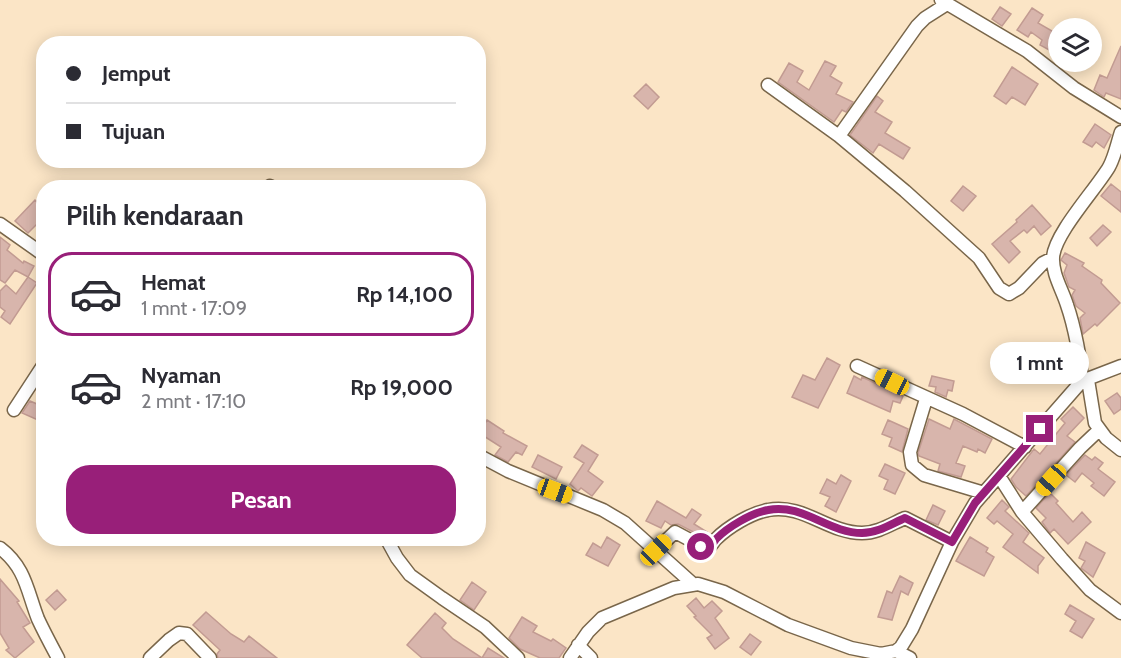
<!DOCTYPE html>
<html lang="id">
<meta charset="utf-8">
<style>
:root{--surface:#fff;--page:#f7f7f7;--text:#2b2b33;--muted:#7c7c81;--line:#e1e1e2;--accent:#981f79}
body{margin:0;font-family:Cabin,sans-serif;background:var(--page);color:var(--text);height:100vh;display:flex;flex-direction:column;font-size:22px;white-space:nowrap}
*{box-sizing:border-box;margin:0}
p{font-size:20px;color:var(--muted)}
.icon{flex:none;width:33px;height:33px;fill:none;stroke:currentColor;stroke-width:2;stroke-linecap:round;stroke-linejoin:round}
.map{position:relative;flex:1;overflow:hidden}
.drawer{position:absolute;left:36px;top:180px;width:450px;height:366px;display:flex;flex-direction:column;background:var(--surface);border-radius:24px;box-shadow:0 3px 15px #0003}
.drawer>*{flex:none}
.banner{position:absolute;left:36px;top:36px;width:450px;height:132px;border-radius:24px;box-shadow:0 3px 15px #0003;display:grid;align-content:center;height:132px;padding:0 30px;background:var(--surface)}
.fabs{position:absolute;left:1048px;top:18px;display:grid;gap:12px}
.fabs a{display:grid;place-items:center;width:54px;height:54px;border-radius:50%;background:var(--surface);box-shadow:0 3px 15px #0003;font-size:30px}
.end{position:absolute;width:27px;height:27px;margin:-14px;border:8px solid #981f79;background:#fff;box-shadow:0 0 0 3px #fff}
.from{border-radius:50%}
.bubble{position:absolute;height:42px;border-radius:21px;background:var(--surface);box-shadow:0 3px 15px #0003;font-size:20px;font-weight:700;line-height:42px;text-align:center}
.car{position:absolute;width:18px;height:36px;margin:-18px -9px;border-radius:8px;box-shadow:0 0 4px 2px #0007;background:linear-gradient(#f5c518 24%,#345 0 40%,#f5c518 0 76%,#345 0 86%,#f5c518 0)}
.banner b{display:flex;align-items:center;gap:21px;height:57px;font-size:22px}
.banner b+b{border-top:2px solid var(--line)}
.banner i{width:15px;height:15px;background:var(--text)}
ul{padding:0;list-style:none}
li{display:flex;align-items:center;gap:18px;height:84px;margin:0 12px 9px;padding:0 18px;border:3px solid transparent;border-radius:24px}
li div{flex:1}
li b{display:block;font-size:22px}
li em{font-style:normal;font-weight:700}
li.selected{border-color:var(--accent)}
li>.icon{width:54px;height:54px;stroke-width:1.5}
h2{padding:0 30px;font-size:27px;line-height:72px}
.action{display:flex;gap:12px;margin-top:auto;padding:12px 30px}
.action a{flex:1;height:69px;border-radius:24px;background:var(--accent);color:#fff;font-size:24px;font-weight:700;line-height:69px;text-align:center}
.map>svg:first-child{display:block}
</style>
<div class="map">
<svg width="1121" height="658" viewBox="0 0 1121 658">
<rect width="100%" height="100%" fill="#fbe5c6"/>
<path fill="#d8b5ac" stroke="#c29b92" stroke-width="1.5" d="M1000,7l11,7 -9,12 -10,-7z
M1032,8l11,7 -5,8 21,12 -8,16 -11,-6 2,-5 -11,-8 -3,5 -11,-7z
M1121,46v53l-15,-6 -2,4 -10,-7 6,-15 7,3z
M825,61l11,5 -6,10 12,7 -6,11 17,8 -7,10 -4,-2 -8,12 -56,-40 11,-19 14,8 -6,11 12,8z
M1012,67l26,17 -13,21 -13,-8 -6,7 -12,-8z
M646,84l13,13 -11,12 -14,-13z
M877,96l6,5 -8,11 17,10 -7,11 25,15 -7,11 -24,-15 -6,9 -23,-18z
M1095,124l16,11 -7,13 -8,-6 -4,5 -9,-5z
M1111,184l10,8v20l-20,-16z
M963,186l13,10 -13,15 -12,-10z
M35,200l9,8v9l-16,16 -13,-12z
M1032,205l19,21 -10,9 -7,-9 -7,7 -3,-3 -14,11 10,11 -11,11 -17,-19 25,-22 -1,-2z
M1103,225l8,7 -14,14 -7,-8z
M0,237l10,8 -3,5 16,13 1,-2 10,5 -6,11 -13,-7 -10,13 -5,-3z
M1065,253l19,10 -2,3 20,14 -1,3 19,20 -23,23 -2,-2 -12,10 -3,-16 5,-5 -9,-7 -4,-11 3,-5 -6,-3 -5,-14 3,-8 -6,-5z
M28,277l9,6 -27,41 -9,-7 4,-6 -5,-4v-16l6,-6 10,9z
M1037,343l19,15 -4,6 -7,-5 -6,7 -12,-9z
M827,358l13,7 -22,43 -26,-11 11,-22 12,5z
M854,376l7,4 1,-3 41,19 -3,7 -7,-2 -3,11 -43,-19z
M932,376l22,5 -2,10 -4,-1 -2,7 -11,-5 1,-5 -7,-1z
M1117,393l4,5v11l-7,5 -9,-13z
M30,401l14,6 -6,13 -16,-7z
M1073,407l11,11 -17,18 8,6 -49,54 -10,-9 -5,-8 23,-30 6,5 25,-31 -4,-4z
M929,419l21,10 4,-10 38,20 -7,14 -7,-4 -1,3 -14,-6 -7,17 9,3 -4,11 -23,-6 2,-7 -21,-8 -1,-3z
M487,420l17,11 -1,2 24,13 -5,9 -6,-3 -8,10 -13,-7 6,-8 -22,-14z
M888,420l20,9 -6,23 -13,-6 3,-8 -10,-4z
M582,445l16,10 -10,16 15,11 -11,14 -11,-8 -3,3 -8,-7 14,-21 -10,-6z
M538,455l24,12 -6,12 -24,-12z
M1085,455l7,5 3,-3 8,6 -5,6 17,13 -11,14 -13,-10 3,-3 -12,-10 -7,9 -9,-7z
M885,464l20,9 -10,21 -11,-5 4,-9 -9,-4z
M841,475l10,6 -15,31 -11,-6 5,-9 -10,-4 7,-14 9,5z
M1050,493l8,8 -2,2 17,19 9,-10 9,10 -23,22 -14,-15 -4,4 -8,-11 4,-4 -10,-10z
M1002,500l7,7 -4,4 24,22 -6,9 21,16 -6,8v7l-35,-26 10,-13 -16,-13 -3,3 -7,-6z
M657,501l29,17 6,-9 9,6 -7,9 13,8 -4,5 -25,-13 -7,1 -6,-4 -4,7 -15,-7z
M933,505l12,6 -7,14 -12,-5z
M607,537l13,8 -12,21 -22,-11 7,-12 8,5z
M970,537l18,11 -2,4 8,5 -10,19 -28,-15z
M1086,542l19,11 -12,24 -12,-9 4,-7 -6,-3z
M900,576l13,7 -5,12 -7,-4 -9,29 -14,-3 9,-26 5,2z
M0,579l19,22 -2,1 13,21 -7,4 11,15 -19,16 -9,-8 3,-2 -9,-15z
M472,582l14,10 -12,18 -14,-10z
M57,590l9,10 -11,10 -9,-10z
M696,598l8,10 8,-7 10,10 -7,7 14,20 -14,11 -8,-11 5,-3 -18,-18 2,-1 -9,-10z
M1070,605l24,14 -12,19 -12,-7 6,-10 -11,-7z
M206,612l25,22 13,8 5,-6 28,22h-59l-1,-4 3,-4 -27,-25z
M435,613l11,10 -4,5 11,11 29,19 6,-10 16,10h-82l-15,-13z
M522,617l15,9 -4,6 18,9 2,-2 13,9 -7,10h-19l-20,-9 -11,-11z
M750,634l11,8 -10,13 -11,-8z"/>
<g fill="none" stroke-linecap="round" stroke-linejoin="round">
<defs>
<path id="minor" d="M941,0l86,51 47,37 47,29
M947,4l-22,14 -8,8 -78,110 66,55 64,58 10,9 20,30 10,6 10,-6 24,-25 10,-5
M768,85l71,51
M267,188l3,-2
M0,224l44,31
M857,366l106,48 62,33
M1088,380l7,43 11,15 15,12
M1082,381l39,-15
M926,399l-16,53 2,13 12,10 60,18
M14,410l30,-46
M478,455l30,16 95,39 22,13 68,61
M999,476l23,36 40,47 28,31 31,23
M1022,512l58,-64 19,-18
M386,538l11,20 13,17 32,23 43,29 33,31
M0,548c26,20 27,43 38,71 6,13 13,26 20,39
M656,550l19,-18 32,17c5,-3 5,-6 9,-10 12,-12 35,-26 52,-29 35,-7 60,23 94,23 16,0 29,-9 43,-15l47,24
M578,645l13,13
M896,651l14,7
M150,658l19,-18 10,-7 8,1 23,24
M570,658l18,-26 14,-14 72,-30 24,-4 26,8 64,33 63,23 30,6 15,-3 5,-4 11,-18 40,-87 23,-39 106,-121c2,-17 -8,-60 -14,-77 -5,-16 -15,-31 -14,-48 2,-24 43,-68 56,-90 6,-11 8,-23 12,-35"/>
</defs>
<use href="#minor" stroke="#79664a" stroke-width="15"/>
<use href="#minor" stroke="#fff" stroke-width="12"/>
</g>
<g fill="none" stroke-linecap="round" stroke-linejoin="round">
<path stroke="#981f79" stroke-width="8" d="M701,547l5,2c6,-3 6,-5 10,-10 12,-12 35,-26 52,-29 35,-7 60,23 94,23 16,0 29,-9 43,-15l47,24 23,-39 65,-74"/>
</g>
</svg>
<div class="fabs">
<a><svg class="icon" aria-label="layers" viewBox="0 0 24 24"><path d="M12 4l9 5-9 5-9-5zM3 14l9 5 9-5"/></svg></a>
</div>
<i class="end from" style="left:701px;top:547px"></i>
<i class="end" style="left:1040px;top:429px"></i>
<div class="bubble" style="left:990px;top:342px;width:99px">1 mnt</div>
<i class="car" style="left:892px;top:382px;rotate:296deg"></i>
<i class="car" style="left:1051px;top:480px;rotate:222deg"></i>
<i class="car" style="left:555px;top:491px;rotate:110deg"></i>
<i class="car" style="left:656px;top:550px;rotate:46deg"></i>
<div class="banner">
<b><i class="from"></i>Jemput</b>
<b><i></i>Tujuan</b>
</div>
<section class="drawer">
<h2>Pilih kendaraan</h2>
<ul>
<li class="selected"><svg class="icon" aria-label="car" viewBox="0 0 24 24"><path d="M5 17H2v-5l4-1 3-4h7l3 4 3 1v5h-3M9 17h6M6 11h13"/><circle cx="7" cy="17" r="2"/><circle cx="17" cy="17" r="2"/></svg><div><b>Hemat</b><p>1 mnt · 17:09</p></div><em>Rp 14,100</em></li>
<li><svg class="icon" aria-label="car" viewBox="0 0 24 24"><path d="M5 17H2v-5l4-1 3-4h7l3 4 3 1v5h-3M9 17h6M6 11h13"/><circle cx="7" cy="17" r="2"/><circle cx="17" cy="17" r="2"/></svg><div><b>Nyaman</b><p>2 mnt · 17:10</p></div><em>Rp 19,000</em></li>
</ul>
<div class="action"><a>Pesan</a></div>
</section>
</div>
